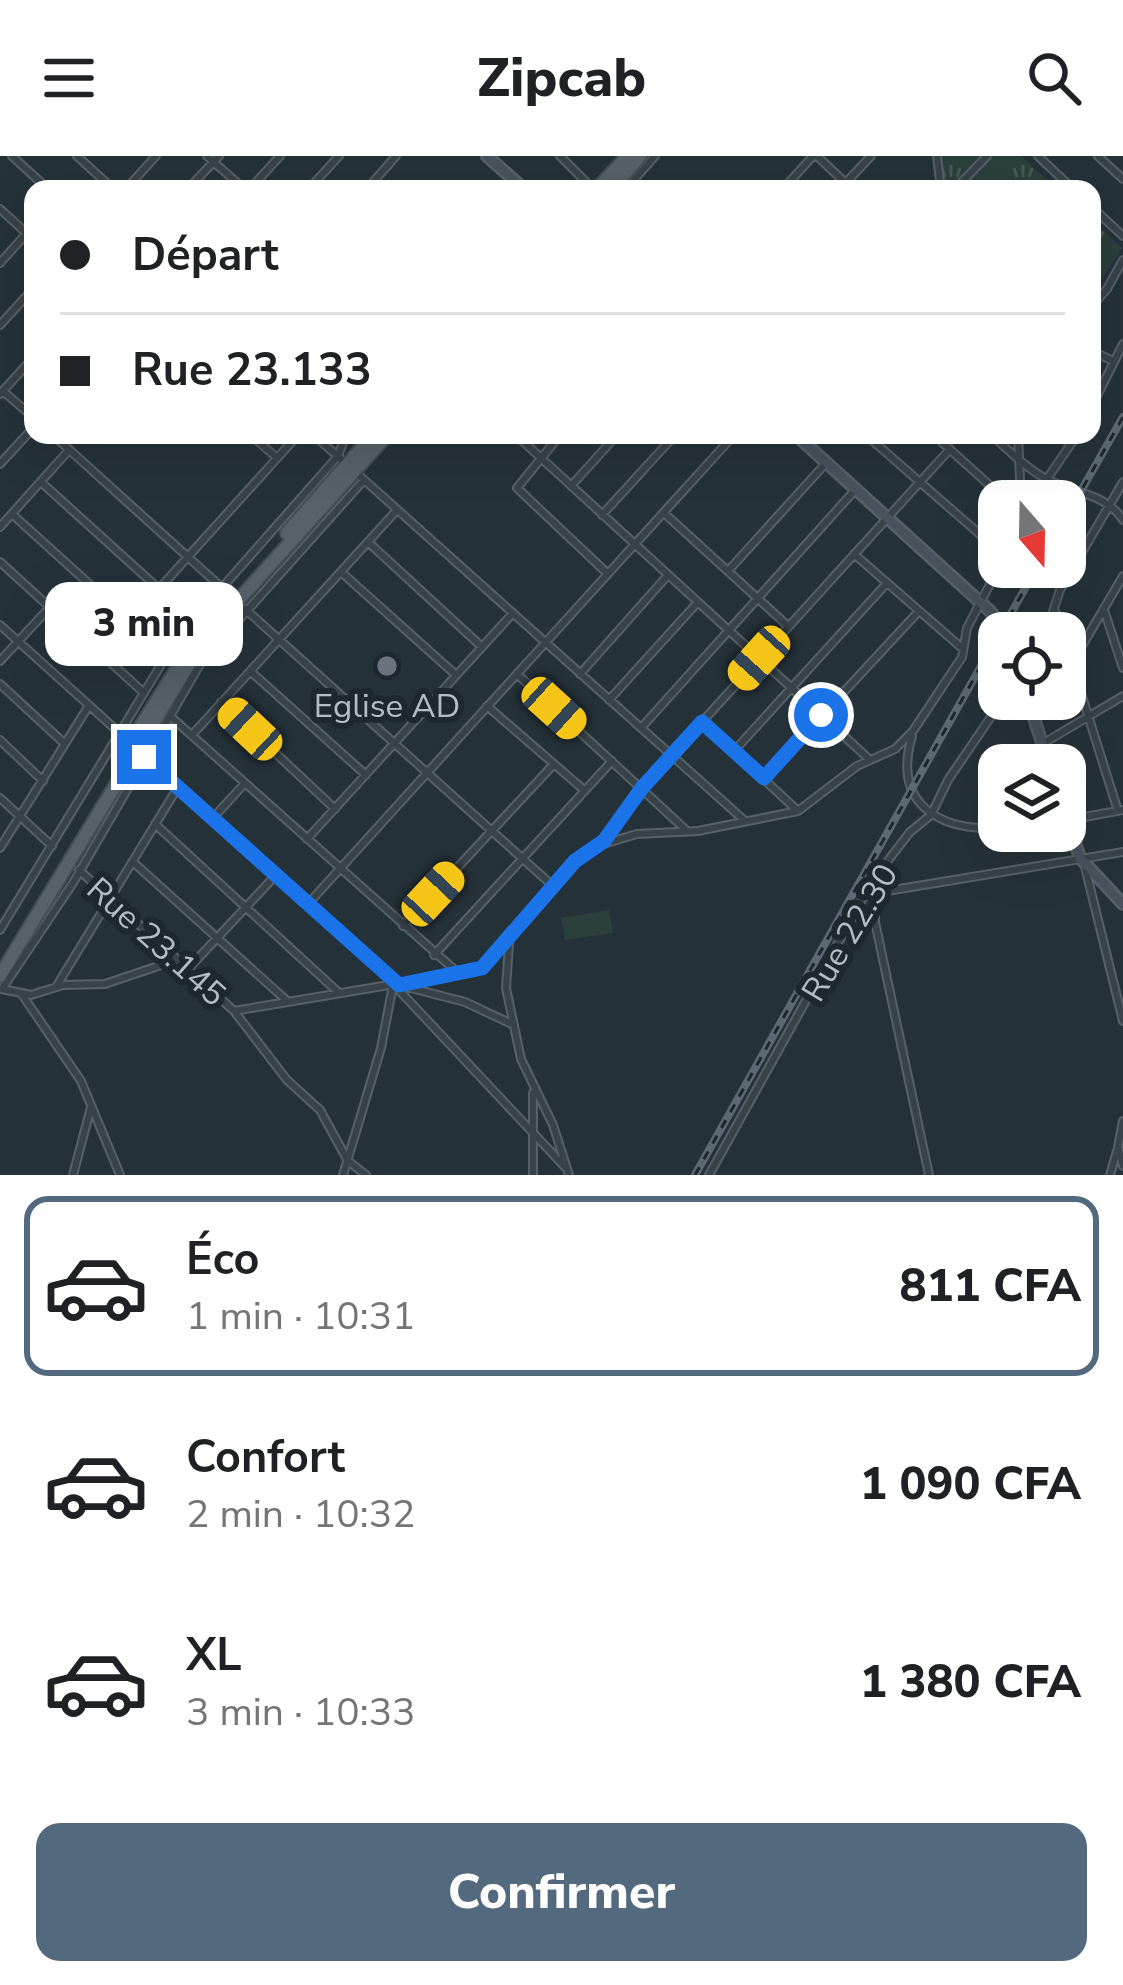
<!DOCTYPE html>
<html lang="fr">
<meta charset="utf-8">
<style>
:root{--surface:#fff;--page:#f2f2f2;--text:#202124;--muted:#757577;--line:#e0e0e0;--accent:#536a7e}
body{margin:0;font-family:"Nunito Sans",sans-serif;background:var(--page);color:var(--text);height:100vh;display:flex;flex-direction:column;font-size:45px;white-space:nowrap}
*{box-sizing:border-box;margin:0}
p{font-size:39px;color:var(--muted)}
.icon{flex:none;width:66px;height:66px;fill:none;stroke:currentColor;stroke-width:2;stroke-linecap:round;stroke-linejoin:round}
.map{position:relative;height:1019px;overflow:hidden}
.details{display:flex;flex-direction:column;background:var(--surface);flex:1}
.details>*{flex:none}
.hud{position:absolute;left:24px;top:24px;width:1077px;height:264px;border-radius:24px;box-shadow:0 12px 48px #0002;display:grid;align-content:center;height:264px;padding:0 36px;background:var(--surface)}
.needle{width:78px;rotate:160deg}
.buttons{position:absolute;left:978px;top:324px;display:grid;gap:24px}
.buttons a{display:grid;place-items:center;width:108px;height:108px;border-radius:24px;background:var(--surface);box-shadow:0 12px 48px #0002;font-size:60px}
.end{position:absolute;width:54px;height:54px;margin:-27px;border:15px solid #1a73e8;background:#fff;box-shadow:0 0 0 6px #fff}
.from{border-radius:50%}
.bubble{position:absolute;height:84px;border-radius:24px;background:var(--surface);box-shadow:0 12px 48px #0002;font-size:39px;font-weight:800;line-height:84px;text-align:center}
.car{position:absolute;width:36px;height:72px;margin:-36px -18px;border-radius:15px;box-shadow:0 0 9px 3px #0007;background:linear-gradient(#f5c518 24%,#345 0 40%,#f5c518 0 76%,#345 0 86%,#f5c518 0)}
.hud b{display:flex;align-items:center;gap:42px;height:114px;font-size:45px}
.hud b+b{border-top:3px solid var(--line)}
.hud i{width:30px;height:30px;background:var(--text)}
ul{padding:21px 0 0;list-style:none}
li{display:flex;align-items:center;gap:36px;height:180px;margin:0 24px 18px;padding:0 12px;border:6px solid transparent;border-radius:24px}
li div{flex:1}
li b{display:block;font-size:45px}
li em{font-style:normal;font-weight:800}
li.current{border-color:var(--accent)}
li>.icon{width:108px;height:108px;stroke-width:1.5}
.button{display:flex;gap:24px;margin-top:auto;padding:24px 36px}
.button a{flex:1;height:138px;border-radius:24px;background:var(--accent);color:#fff;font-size:48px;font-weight:800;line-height:138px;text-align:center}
header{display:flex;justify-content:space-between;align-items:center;height:156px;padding:0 36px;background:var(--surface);font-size:54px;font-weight:800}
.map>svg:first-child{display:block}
</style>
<header><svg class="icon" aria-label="menu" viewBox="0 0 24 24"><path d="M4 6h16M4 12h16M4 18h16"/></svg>Zipcab<svg class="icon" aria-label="search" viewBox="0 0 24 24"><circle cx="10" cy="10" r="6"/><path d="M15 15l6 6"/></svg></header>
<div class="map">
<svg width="1123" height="1019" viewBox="0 0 1123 1019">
<defs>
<pattern id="grass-tufts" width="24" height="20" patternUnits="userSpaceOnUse" patternTransform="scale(3)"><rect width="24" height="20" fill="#2b3f3c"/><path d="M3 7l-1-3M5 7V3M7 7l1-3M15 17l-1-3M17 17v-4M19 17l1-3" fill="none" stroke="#475957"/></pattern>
</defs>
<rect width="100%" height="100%" fill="#253139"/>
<path fill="url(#grass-tufts)" d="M935,0h86l36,33h-113z
M1092,65l30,27 -30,46z"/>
<path fill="#2b3f3c" d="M609,754l4,23 -48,7 -4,-22z"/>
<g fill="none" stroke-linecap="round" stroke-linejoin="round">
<defs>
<path id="street" d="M12,0l36,33
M77,0l36,33
M207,0l37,33
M560,0l33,33
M817,0l35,33
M937,0l4,33
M1038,0l35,33
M1098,0l25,23
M126,33l30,-33
M188,33l31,-33
M250,33l30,-33
M309,33l30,-33
M367,33l29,-33
M626,33l29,-33
M783,33l30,-33
M840,33l31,-33
M955,33l32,-33
M1092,51l31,29
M0,53l33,30
M0,107l27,-30
M1092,150l15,-17 16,-29
M0,169l33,-36
M1092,195l21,10
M4,236l29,25
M0,238l33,-36
M1092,250l31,-62
M53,279l167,151
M251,279l26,23
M314,279l431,386
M516,279l353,324
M560,279l-43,53 91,86
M866,279l133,116
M934,279l73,66
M992,279c17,16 33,32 54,44 26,14 60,14 77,41
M1018,279l3,66
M0,308l33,-36
M41,326l118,107
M571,330l46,-51
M1032,345l45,-66
M664,357l124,113
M12,358l118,107
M602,359l73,-80
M0,371l69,-77
M368,386l114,105
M854,398l109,95
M0,406l143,130
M728,415l98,-108
M341,416l115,103
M1054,452l8,25
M245,453l308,277
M1104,454l19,58
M0,469l399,360 66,17 49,23
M1046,477l14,-43 63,-108
M1065,486l53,169
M101,497l197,-218
M0,505l50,-54
M1072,507l51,-87
M250,515l116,104
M517,518l169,156
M580,518l88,-99
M0,528l65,60
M609,544l89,-98
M221,546l114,107
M487,550l97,84
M170,560l287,256
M702,566l96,89
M641,572l214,-238
M192,579l205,-225
M912,580c-20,68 27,95 87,92
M0,584l43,41
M1042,588l81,-48
M734,595l153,-168
M764,622l155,-167
M0,642l52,48
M213,662l32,-35
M1068,664l55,-10
M155,668l183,168
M307,683l206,-226
M596,690l41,-12 61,-3 100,-20 59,-45 38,-17 18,-18 49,-74 5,-29 32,-61
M0,692l88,-141
M133,706l153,138
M1085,711l38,154
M79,714l155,141 53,69 33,30 28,51 18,14
M875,737v29l54,253
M875,737l248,-41
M308,748l426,-469
M403,770l151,-162
M0,774l176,-290 162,-184 8,-21
M509,788l-3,44 15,71 32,66 16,50
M434,799l178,-194
M176,804l-71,24 -42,1 -32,10 -29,-6 71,-106 129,-222 162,-181
M188,813l88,-94
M56,831l122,-200
M396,831l170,181
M23,840l58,85 39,94
M234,855l244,-41 34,-34 63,-75 29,-20 38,-53 308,-339
M1123,965l-5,26 5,19
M73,1019l18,-68
M343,1019l38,-127 12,-63
M533,1019v-82
M709,1019l164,-295 37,-48 21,-17 17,-35 55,-81
M1110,1019l7,-24"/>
<path id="secondary" d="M487,0l37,33
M796,279l194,176 18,22
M1028,543l21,66
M1065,657l15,45 43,46"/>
<path id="primary" d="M597,33l31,-33
M611,33l29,-33
M287,377l86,-98
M136,578l69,-110
M0,820l206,-340 181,-201"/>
</defs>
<use href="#street" stroke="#566067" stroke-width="10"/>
<use href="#secondary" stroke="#566067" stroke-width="14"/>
<use href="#primary" stroke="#444e55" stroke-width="16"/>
<use href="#street" stroke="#384249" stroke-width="6"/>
<use href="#secondary" stroke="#47525c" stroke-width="9"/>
<use href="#primary" stroke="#566169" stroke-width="12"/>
<defs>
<path id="rail" d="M1065,363l58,-102
M1000,477l37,-66
M695,1019l304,-541"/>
</defs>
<use href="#rail" stroke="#5d6972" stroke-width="8"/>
<use href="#rail" stroke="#1d272e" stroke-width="3" stroke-dasharray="9" stroke-linecap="butt"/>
</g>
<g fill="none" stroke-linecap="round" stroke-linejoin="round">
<path stroke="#1a73e8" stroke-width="15" d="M144,601l255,228 83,-17 93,-107 29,-20 38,-53 60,-66 62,56 57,-63"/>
</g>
<circle fill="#6b7280" stroke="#1d272e" stroke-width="4.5" cx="387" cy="510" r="12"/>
<g text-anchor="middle" stroke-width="12" stroke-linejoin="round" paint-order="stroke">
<g font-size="33" fill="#b3bdc5" stroke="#1d272e">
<text x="387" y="561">Eglise AD</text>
</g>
<g font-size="33" fill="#b3bdc5" stroke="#1d272e">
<text transform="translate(849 776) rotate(-59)" y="12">Rue 22.30</text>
<text transform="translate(157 785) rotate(42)" y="12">Rue 23.145</text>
</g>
</g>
</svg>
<div class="buttons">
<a><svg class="needle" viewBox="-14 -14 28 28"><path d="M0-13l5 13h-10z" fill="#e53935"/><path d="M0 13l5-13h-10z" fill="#757577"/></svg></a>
<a><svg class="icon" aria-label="locate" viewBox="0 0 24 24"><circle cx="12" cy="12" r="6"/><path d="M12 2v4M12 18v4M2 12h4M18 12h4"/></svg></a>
<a><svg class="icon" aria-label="layers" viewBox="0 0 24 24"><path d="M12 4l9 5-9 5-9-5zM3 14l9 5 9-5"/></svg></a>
</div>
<i class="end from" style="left:821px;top:559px"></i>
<i class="end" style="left:144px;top:601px"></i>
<div class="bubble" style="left:45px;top:426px;width:198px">3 min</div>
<i class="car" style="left:759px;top:502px;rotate:222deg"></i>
<i class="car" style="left:554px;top:552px;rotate:132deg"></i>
<i class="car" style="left:250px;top:573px;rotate:313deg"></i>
<i class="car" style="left:433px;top:738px;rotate:43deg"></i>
<div class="hud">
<b><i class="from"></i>Départ</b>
<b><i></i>Rue 23.133</b>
</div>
</div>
<section class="details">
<ul>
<li class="current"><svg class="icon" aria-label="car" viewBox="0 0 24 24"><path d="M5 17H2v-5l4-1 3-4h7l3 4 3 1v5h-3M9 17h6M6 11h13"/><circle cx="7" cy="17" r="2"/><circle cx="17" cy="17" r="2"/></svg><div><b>Éco</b><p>1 min · 10:31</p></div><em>811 CFA</em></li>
<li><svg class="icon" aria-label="car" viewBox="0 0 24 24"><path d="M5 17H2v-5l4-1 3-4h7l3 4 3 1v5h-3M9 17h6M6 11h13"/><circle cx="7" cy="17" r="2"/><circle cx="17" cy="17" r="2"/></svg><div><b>Confort</b><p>2 min · 10:32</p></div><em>1 090 CFA</em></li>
<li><svg class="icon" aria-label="car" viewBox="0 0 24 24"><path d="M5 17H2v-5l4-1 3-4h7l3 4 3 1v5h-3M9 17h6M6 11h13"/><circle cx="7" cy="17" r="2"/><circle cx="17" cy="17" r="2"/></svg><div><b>XL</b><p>3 min · 10:33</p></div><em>1 380 CFA</em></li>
</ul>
<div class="button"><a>Confirmer</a></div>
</section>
